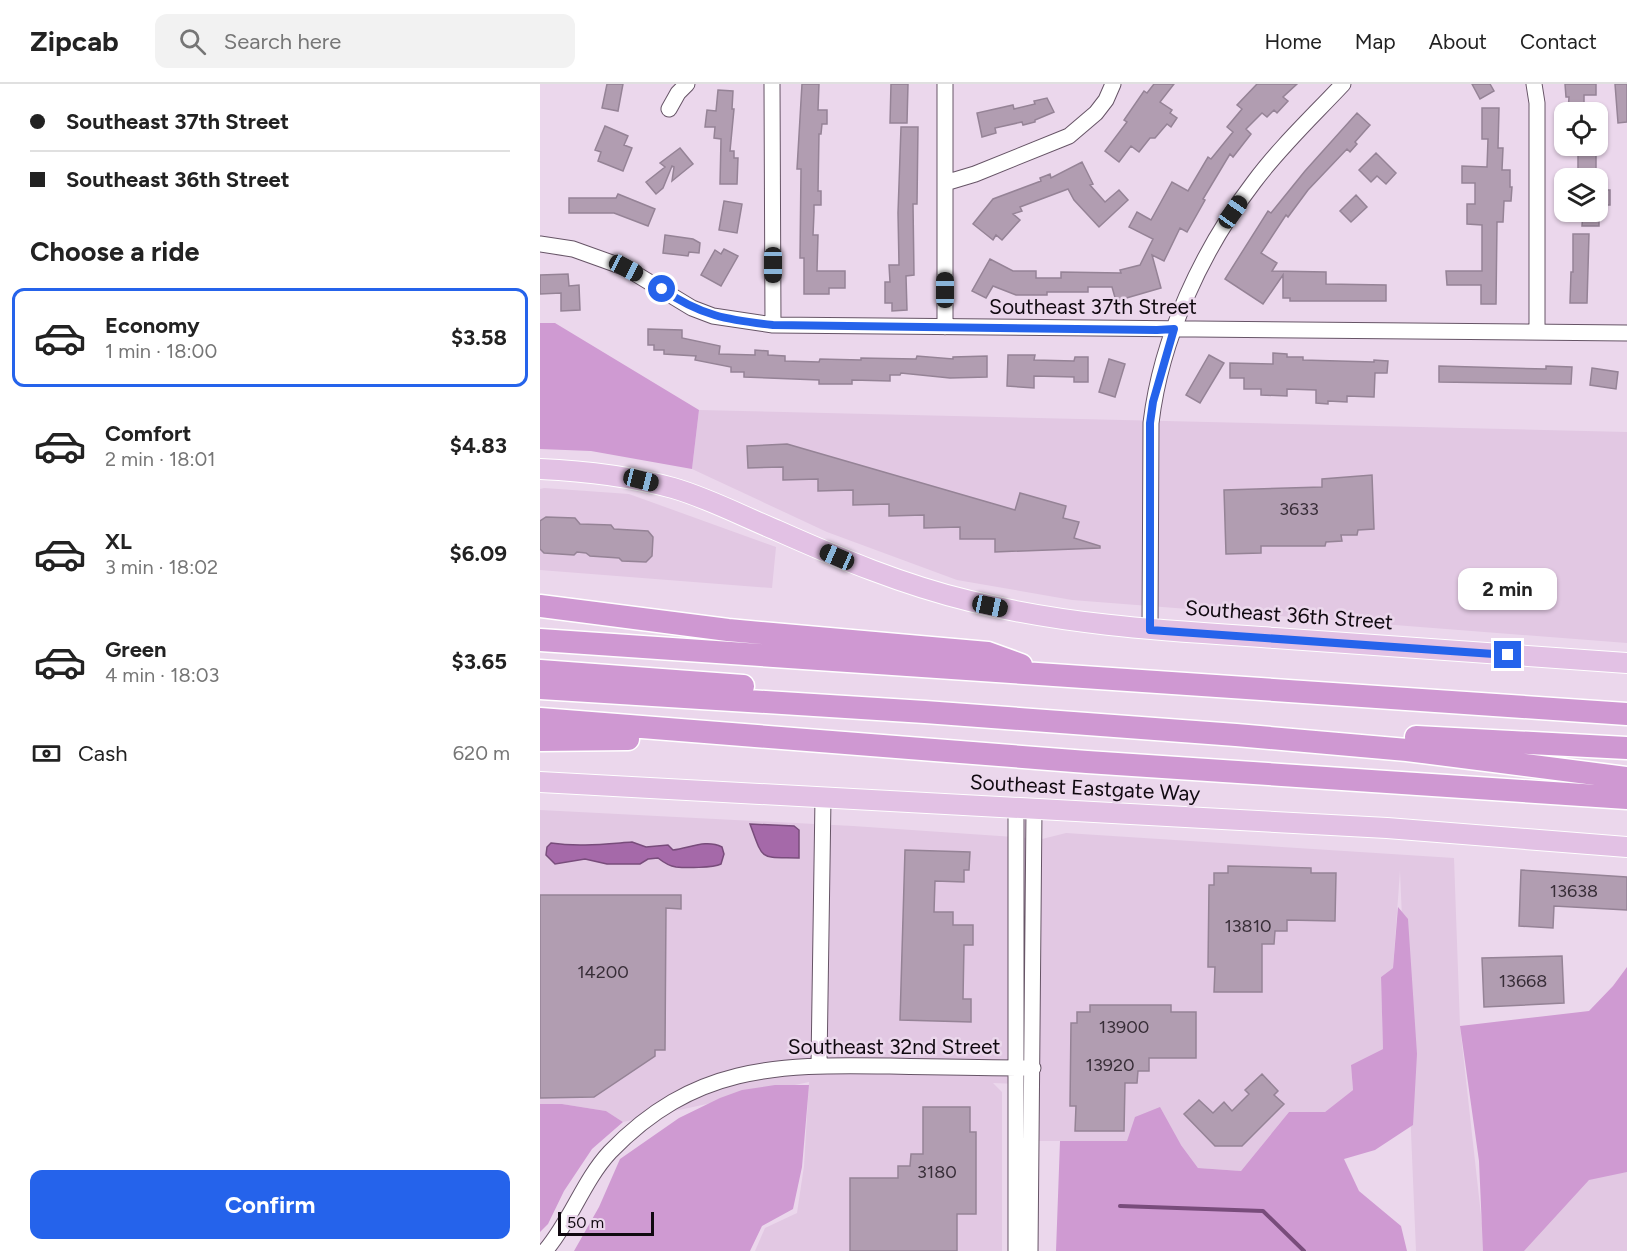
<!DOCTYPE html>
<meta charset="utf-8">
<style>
:root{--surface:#fff;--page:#f2f2f2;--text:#222;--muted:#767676;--line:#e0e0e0;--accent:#2563eb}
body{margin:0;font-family:Figtree,sans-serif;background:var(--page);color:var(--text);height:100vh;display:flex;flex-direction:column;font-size:22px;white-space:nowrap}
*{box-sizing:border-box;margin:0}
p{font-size:20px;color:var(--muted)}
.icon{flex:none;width:33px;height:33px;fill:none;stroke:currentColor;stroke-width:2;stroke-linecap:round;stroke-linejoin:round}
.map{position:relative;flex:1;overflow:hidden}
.sheet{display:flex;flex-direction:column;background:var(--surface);width:540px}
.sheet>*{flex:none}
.guide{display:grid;align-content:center;height:132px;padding:0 30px;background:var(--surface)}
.tools{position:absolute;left:1014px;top:18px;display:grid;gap:12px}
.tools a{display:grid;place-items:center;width:54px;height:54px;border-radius:12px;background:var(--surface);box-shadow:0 2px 4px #0004;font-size:30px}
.scale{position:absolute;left:18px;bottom:15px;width:96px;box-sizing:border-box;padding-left:6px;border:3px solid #100910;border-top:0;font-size:16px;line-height:21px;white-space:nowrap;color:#100910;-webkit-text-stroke:4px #ebd7ec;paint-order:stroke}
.end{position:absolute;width:27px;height:27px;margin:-14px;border:8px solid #2563eb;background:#fff;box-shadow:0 0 0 3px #fff}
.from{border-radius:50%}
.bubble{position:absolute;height:42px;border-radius:12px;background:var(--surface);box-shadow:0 2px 4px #0004;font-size:20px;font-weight:700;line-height:42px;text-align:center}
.car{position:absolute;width:18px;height:36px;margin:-18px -9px;border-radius:8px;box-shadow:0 0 4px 2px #0007;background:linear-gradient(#222 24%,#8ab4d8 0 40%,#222 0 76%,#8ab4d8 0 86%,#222 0)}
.guide b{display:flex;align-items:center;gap:21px;height:57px;font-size:22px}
.guide b+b{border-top:2px solid var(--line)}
.guide i{width:15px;height:15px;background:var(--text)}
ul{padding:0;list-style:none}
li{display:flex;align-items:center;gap:18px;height:99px;margin:0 12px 9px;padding:0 18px;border:3px solid transparent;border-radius:12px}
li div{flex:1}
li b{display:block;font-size:22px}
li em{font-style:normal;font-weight:700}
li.selected{border-color:var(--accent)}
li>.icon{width:54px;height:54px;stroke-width:1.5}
h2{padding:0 30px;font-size:27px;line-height:72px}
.pay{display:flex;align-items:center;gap:15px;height:66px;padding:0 30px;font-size:22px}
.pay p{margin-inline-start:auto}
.button{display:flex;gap:12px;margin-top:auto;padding:12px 30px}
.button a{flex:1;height:69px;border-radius:12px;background:var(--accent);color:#fff;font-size:24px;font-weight:700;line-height:69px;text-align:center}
header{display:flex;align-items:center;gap:36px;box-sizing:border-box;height:84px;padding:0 30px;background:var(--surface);border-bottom:2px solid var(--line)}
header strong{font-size:28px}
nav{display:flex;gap:33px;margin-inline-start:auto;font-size:21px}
.search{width:420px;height:54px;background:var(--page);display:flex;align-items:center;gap:15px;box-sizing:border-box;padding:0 21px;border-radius:12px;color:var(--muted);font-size:22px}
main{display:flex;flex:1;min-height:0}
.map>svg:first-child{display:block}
</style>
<header>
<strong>Zipcab</strong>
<div class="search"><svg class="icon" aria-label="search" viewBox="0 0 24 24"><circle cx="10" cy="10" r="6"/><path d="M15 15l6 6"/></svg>Search here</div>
<nav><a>Home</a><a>Map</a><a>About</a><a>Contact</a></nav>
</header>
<main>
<section class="sheet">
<div class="guide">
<b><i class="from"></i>Southeast 37th Street</b>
<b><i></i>Southeast 36th Street</b>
</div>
<h2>Choose a ride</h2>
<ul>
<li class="selected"><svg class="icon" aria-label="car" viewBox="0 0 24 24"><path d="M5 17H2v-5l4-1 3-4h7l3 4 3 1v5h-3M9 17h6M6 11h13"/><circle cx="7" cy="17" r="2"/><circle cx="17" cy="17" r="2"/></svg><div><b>Economy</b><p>1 min · 18:00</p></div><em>$3.58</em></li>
<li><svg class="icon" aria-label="car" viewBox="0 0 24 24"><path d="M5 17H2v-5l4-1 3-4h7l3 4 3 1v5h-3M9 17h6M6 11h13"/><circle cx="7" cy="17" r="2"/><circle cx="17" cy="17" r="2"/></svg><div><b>Comfort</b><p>2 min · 18:01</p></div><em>$4.83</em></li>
<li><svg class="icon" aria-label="car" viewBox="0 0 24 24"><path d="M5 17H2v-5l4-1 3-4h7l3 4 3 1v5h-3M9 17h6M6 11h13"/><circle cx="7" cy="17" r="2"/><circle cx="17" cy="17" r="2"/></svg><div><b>XL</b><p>3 min · 18:02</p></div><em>$6.09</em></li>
<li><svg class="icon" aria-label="car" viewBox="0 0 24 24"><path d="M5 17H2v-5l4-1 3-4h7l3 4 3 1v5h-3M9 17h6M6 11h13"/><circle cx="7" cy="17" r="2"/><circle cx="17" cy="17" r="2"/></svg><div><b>Green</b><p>4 min · 18:03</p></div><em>$3.65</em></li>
</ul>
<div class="pay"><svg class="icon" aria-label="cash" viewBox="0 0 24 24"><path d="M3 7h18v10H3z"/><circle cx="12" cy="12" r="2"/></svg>Cash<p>620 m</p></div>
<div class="button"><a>Confirm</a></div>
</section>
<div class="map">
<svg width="1087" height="1167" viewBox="0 0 1087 1167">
<rect width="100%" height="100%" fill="#ebd7ec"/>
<path fill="#e2c8e3" d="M159,326l928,22v211l-555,-43 -115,-20 -130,-48 -135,-63z
M4,404l85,6 147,53 -4,41 -232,-18v-81z
M0,726l313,16 189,13 24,-6 388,25 6,168 25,225h-69l-16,-380 -7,97 -12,9 2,72 -32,16 2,25 -28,22h-36l-48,59 -43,-3 -17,-23 -54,-4h-91l2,-56 -45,-2 9,9v159h-247l10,-23 32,-15 7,-47 5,-84 -186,40 -17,-11 -44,-7h-22z
M1075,1068l12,1v98h-108z"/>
<path fill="#cf9ad2" d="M0,239h15l144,87 -7,59 -101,-18 -51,-2z
M858,823l10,12 9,135 -4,71 -38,25 -31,9 15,32 42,35 6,25h-351l4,-110h67l8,-24 25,-10 21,38 17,23 43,3 48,-59h36l28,-22 -2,-25 32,-16 -2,-72 12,-9z
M1087,883v205l-38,8 -65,71h-41l-4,-90 -19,-135 129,-15 24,-25z
M235,1001h34l-7,82 -9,42 -31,17 -12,25h-176l25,-44 21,-48 59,-41 41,-20 22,-8z
M0,1020h22l44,7 17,11 -31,27 -28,42 -16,33 -8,8z"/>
<path fill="#a569a9" stroke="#784c7b" stroke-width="1.5" d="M210,740l44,2 5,4v28c-40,-1 -35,4 -49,-34z
M92,758l14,5 22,-2 5,5c17,-2 33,-11 49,-3l2,7 -3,10c-8,4 -36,4 -45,3 -7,-1 -13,-5 -18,-9l-10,1 -8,5h-33l-22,-5 -30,5 -9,-9 1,-8 4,-4c27,4 53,1 81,-1z"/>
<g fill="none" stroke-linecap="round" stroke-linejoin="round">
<path stroke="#784c7b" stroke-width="4" d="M580,1122l143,5 41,40"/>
</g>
<path fill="#b19db1" stroke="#958396" stroke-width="1.5" d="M67,0h16l-5,27 -16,-3z
M262,0h17l-1,26h9v14h-5l-1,10h-2l-1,57h3v14h-7v7l-1,23h5l-1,36h28v17h-16v6h-25v-36h-4l1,-89h-4z
M351,0h17l-1,39h-17z
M614,0h20l-14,18 12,8 -2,3 7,5 -6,9 -4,-3 -12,14h-5l-11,14 -8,-6 -12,16 -14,-11 22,-29 -3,-2 20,-29 3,2z
M717,0h40l-14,13 5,4 -11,12 -3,-3 -7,7 -5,-4 -16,16 5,5 -18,23 -3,-3 -27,45 2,1 -18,32 -7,-4 -16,33 -12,-6 9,33 -45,13 -4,-14h-24v5h-41v3h-31l-23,-9 -7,12 -14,-7 18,-32 23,12h23v7h25v-6l60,1 -1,-3 20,-5 13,-26 -24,-12 8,-15 14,8 21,-38 16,9 20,-34 3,2 22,-27 -6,-5 15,-18 -5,-4z
M932,0h18l4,7 -14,8z
M1025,0h31v11h-12v17h-16l1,-15h-3z
M1075,0h12v38l-9,1z
M178,6l15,1 -1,18h2l-4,42h4v7h4l-1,26h-17l1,-45 -7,-1 1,-11h-10l2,-17 9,1z
M507,14l7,14 -19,8v2l-12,3 -1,-3 -27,6 1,5 -14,4 -5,-24 36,-8 1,4 21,-5 -1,-3z
M942,24h17l-1,40h5l-1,22h8v17h2l-1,14h-7l-1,21h-6l-1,82h-15v-19h-34l-1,-14h36v-46l-15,-1v-20h8v-21h-13v-17l25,1 1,-28h-6z
M817,29l13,12 -15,17 2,2 -7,8 -3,-3 -39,41 -20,27 -2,-2 -25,38 16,10 -5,8 54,1v12l60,1v16h-96v-3h-7v-23l-20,29 -38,-25 43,-68 3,2 34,-42z
M65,42l23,10 -4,9 8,3 -9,23 -25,-10 3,-9 -6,-2z
M361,43h17l-1,77h-4l1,71 -8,1 1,34 -15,1v-8h-7v-21h5l-1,-17h10l-1,-52z
M140,64l13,16 -21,17 2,-14 -2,-1 -9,22 -7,6 -10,-12 19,-15 -5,-4z
M1038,64h18v30h-18z
M836,69l20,20 -10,11 -9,-8 -6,6 -12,-12z
M542,78l11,22 -3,1 15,17 14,-12 9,10 -29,27 -25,-27 -6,-11 -48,18 2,4 -9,3 7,6 -18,20 -6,-5 -3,5 -20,-16 20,-25 48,-18 -1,-3 10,-4 1,4z
M1058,106h12v15h-12z
M78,110l37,15 -7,17 -34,-13h-45v-15h47z
M816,111l11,12 -16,15 -11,-11z
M184,117l18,3 -5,29 -18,-3z
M1043,128h16v14h-17z
M1033,150h16l-2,69h-17l1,-31h2z
M125,151l28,4 7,4 -1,10 -10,-1 -1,4 -25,-3z
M184,165l14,7 -17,30 -20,-11 14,-25 6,4z
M28,190l1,12 10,-1 1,25 -19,1v-18l-21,1v-19z
M108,245l34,1v8l38,8 -1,8 36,1v-5l13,1v4l17,1v5l34,1 1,-3 41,1v-2l55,1 1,-3 36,3v-2l34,-1v21l-37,1 -49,-5 -1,2h-10v6l-38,-1v4h-33v-4l-75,-3v-5h-13v-5l-36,-7 1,-4 -32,-2v-4h-10v-5h-6z
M733,269l14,1v3h16v3l71,2v-2l14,1 -1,12h-12l-1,24 -27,-1v6l-19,-1v3l-12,-1v-13l-29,-1v7l-26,-1v-6h-17v-11h-14v-15l43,1z
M468,271h27l-1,5 40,1 1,-4h13v25h-14v-5l-40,-1v12l-27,-2z
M669,271l15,8 -24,40 -14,-8z
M569,275l16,5 -10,33 -16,-5z
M899,282l107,3v-3l26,1 -1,17 -132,-2z
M1052,284l26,4 -2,17 -26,-4z
M247,360l228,66 5,-17 46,13 -3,12 16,4 -5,16 26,8v2l-105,4v-13h-35v-12l-36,1v-13l-35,1v-12l-36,1v-15l-35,1v-12l-35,1v-13l-35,1 -1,-22z
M832,391l2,54 -16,1 -1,5h-16l1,6 -16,1 -1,4h-64v7l-35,1 -2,-64 98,-3v-8z
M6,433l29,1 5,6 31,1 3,4 34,2 5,6 -1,19 -6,6 -24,-1 -3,-3 -29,-2 -4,-3 -9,-1 -3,3 -30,-2 -4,-4v-28z
M365,766l65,2 -1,18h-5v12l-29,-1 -1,31h19v13h20v20h-9l-1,54h8v23l-71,-2z
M688,782l83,2v5h25l-1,48 -48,-1v11h-12l-1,13h-12v48h-48l1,-25h-7l1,-82h5v-12h14z
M981,786l106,7v33l-73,-4 -1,22 -34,-2z
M0,811h141v14l-15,-1 -1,142h-10v6l-61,41 -54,1z
M1022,872l2,47 -80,4 -2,-49z
M550,921h81v7h25v46h-47v13h-11l-1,12h-12l-1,48h-49l1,-25h-6l1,-83h6v-11h13z
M722,990l16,17 -4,4 10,9 -42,42h-27l-31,-32 15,-14 14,13 11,-11 8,9 17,-17 -4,-4z
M383,1023h47v25h6v82h-19v37h-107v-73h48v-12h12l1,-12h12z"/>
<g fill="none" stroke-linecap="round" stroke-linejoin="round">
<defs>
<path id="minor" d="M232,0l1,241
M994,0l3,19v229
M129,25l9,-16 9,-9
M405,99l30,-9 94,-38 27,-23 10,-13 7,-16
M0,160l33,5 53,19 66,40 21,8 60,9 854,8
M405,243v-243
M610,546l1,-207c10,-85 51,-173 103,-241 26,-35 59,-66 89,-98
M279,980l4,-266
M5,1167c26,-30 38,-70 65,-99 83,-86 165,-88 277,-86 49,1 97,2 146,2
M476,1167v-443
M490,1167l4,-442"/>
<path id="major" d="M0,385c45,2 89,7 133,19 35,10 69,28 103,42 63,28 127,55 194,71 100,25 203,30 305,37 118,9 235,17 352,25
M0,698l847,46 240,19"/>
<path id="highway" d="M0,522l188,24 260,23 33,12
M0,556l1087,74
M0,587l203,15
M0,604l385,24 311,23 171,15 220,28
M0,635l547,43 540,36
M876,653l211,11
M0,656l88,-1"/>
</defs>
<use href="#minor" stroke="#665466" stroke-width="17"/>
<use href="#major" stroke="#fff" stroke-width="22"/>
<use href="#highway" stroke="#fff" stroke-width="25"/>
<use href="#minor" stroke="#fff" stroke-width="15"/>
<use href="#major" stroke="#e2c1e4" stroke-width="20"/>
<use href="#highway" stroke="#cf98d2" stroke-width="22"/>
</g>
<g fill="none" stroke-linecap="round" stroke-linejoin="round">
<path stroke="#2563eb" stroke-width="8" d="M122,205c39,27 66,31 111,36l384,5 17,-1 -21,73 -3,21v207l358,25"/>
</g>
<g text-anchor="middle" stroke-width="5" stroke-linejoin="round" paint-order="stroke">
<g font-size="18" fill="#382e38">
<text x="759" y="431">3633</text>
<text x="1034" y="813">13638</text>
<text x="708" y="848">13810</text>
<text x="63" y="894">14200</text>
<text x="983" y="903">13668</text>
<text x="584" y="949">13900</text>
<text x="570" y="987">13920</text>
<text x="397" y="1094">3180</text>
</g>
<g font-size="21" fill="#100910" stroke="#ebd7ec">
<text x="553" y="230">Southeast 37th Street</text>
<text transform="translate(749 531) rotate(4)" y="7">Southeast 36th Street</text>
<text transform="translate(545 704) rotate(3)" y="7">Southeast Eastgate Way</text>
<text x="354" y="970">Southeast 32nd Street</text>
</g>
</g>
</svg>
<div class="tools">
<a><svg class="icon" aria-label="locate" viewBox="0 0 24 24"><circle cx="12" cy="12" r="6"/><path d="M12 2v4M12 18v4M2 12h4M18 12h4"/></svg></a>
<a><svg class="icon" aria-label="layers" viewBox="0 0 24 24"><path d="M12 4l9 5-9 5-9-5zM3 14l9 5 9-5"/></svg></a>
</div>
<div class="scale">50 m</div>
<i class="end from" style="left:122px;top:205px"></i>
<i class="end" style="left:968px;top:571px"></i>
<div class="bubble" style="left:918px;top:484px;width:99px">2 min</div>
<i class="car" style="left:693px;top:128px;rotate:35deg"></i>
<i class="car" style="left:233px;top:181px;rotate:180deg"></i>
<i class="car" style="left:86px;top:184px;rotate:118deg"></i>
<i class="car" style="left:405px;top:206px;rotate:0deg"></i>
<i class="car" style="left:101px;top:396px;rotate:104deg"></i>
<i class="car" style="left:297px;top:473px;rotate:294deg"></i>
<i class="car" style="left:450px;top:522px;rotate:102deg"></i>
</div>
</main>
